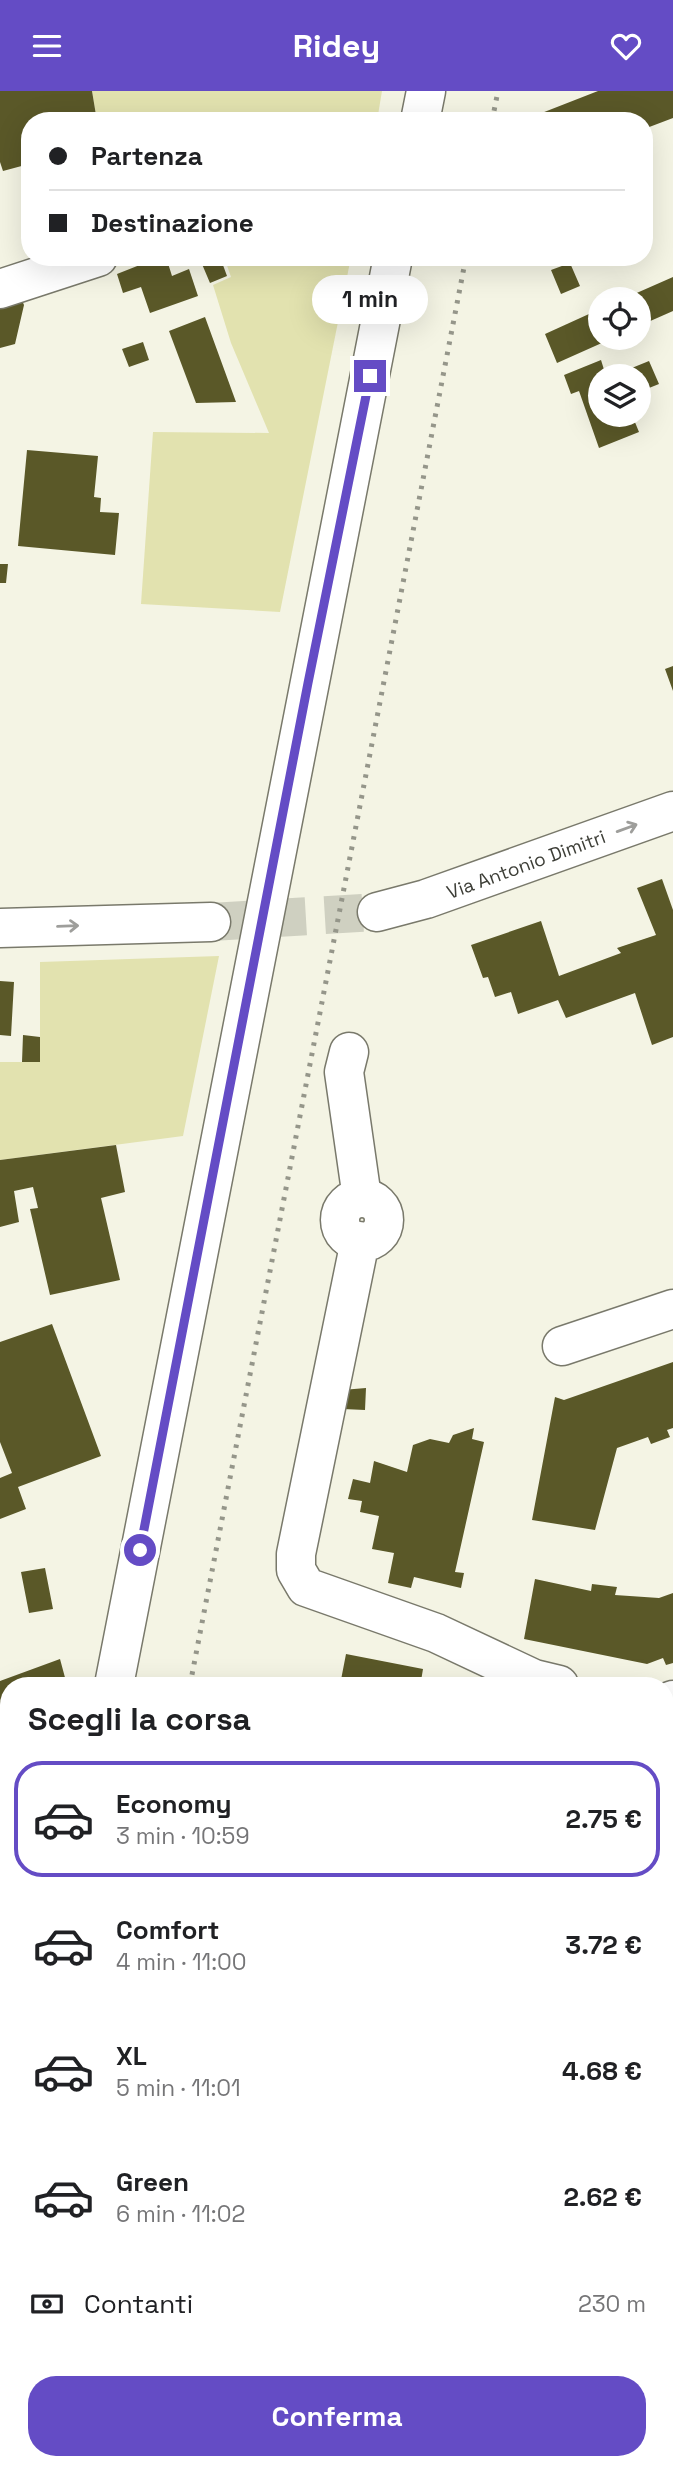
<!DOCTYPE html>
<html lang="it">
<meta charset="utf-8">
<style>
:root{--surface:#fff;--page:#f2f2f2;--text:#202124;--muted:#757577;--line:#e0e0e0;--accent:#644cc5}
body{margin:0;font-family:"Space Grotesk",sans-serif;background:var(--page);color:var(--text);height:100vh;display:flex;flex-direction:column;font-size:26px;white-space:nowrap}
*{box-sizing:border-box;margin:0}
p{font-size:23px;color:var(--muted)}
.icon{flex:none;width:38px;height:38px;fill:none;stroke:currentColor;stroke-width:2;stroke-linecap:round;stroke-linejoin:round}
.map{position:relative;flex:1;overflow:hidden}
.sheet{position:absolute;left:0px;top:1586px;width:674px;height:793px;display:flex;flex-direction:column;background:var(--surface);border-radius:28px 28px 0 0;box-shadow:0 7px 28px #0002}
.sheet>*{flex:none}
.guide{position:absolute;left:21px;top:21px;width:632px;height:154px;border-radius:28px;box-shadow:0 7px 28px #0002;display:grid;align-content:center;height:154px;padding:0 28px;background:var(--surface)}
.buttons{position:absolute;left:588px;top:196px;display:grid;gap:14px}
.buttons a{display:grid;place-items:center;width:63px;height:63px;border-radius:50%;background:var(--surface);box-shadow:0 7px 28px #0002;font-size:35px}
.end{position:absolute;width:32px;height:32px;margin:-16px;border:9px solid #644cc5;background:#fff;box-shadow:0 0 0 4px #fff}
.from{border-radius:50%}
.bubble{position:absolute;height:49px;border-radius:24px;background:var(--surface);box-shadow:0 7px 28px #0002;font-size:23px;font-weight:800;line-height:49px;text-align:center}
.guide b{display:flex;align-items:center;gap:24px;height:66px;font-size:26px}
.guide b+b{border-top:2px solid var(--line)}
.guide i{width:18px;height:18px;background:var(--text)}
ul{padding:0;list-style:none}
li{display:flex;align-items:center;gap:21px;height:116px;margin:0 14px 10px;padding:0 14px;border:4px solid transparent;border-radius:28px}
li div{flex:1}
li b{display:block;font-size:26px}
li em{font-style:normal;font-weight:800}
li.selected{border-color:var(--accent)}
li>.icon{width:63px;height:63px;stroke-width:1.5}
h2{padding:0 28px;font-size:32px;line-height:84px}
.pay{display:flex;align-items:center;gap:18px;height:77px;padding:0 28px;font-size:26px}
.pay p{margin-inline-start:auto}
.primary-button{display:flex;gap:14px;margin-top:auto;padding:14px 28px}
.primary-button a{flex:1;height:80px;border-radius:28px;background:var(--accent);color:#fff;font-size:28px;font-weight:800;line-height:80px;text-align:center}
header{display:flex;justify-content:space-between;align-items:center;height:91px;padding:0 28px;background:var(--accent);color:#fff;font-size:32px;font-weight:800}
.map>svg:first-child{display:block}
</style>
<header><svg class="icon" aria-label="menu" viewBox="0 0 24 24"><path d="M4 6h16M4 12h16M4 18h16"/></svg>Ridey<svg class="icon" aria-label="heart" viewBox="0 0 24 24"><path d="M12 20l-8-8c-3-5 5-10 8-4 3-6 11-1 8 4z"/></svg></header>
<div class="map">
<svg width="673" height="2377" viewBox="0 0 673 2377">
<rect width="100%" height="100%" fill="#f4f4e4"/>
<path fill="#e2e2af" d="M92,0h290l-5,30h-280z
M224,166h127l-71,355 -139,-8 12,-172 116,1 -38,-90 -18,-58 18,-8z
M219,865l-36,180 -183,24v-98h40v-100z
M665,1762l8,1v365l-8,1z
M65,2370h416l-2,7h-416z"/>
<path fill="#5a5828" d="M0,0h92l5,30h-67v33l-3,1 2,9 -26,7 -3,-9z
M598,0h75v27l-29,11v-8h-108l-2,-5z
M160,166h6l6,19 17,-7 9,27 -48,17 -9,-26 -18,6 -6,-19z
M199,166h21l7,19 -17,7z
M570,172l10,23 -19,8 -10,-24z
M673,186v34l-34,15v-27h-16z
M20,205l4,9 -9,39 -15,4v-47z
M600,218v29h13l-56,25 -12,-29z
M205,226l31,85 -40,1 -27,-72z
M143,251l6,18 -20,7 -7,-18z
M601,269l5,16h-6v39h32l7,17 -40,16 -20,-57 -8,3 -7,-19z
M649,270l10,23 -20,8v-16h-27z
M27,359l71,6 -4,41 7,1 -1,14 19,1 -4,42 -97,-9z
M0,473h8l-2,19h-6z
M673,575v25l-8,-22z
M662,788l11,31v127l-21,8 -17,-52 -69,25 -8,-18 -40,14 -7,-22 -16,5 -7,-20 -5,1 -12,-33 70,-24 18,55 62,-23 -4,-5 39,-13 -19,-47z
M0,890l14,1 -3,54 -11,-1z
M23,944l17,2v25h-18z
M116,1054l9,47 -24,6 19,82 -70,15 -20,-86 8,-1 -5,-21 -19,4 5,31 -19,5v-67z
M52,1233l49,132 -83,31 8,22 -26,10v-41l12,-5 -12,-31v-100z
M673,1271v66l-6,2 3,7 -19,7 -3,-7 -31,11 -22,82 -63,-10 23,-123 9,3z
M366,1297l-1,22 -22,-1 -1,-19z
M474,1337l-2,11 12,3 -29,130 9,1 -3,15 -47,-11 -3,11 -23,-5 6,-30 -22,-4 7,-33 -19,-4 2,-11 -14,-2 5,-20 17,4 4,-22 33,11 6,-27 17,-6 19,4 4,-8z
M45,1477l8,41 -24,4 -8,-41z
M535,1488l56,12 1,-7 25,3 -2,8 44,3 14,-5v70l-7,2 -3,-7 -16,6 -123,-25z
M346,1563l77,15 -2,12 18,4h-99z
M60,1568l7,26h-58v47l-9,3v-54z
M673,2196v76l-8,1v-76z
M565,2370h86l1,7h-86z"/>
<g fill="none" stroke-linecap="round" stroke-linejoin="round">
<path stroke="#cfd0c1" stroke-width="38" stroke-dasharray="38 19" stroke-linecap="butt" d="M211,831l166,-10"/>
<defs>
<path id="street" d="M0,198l98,-32
M377,821l49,-13 247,-88
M0,837l211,-6
M349,961l-5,20 18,126
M340 1129a22 22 0 1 1 44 0a22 22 0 1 1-44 0Z
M360,1150l-64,313v16l10,17 130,46 98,46 25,6
M562,1255l111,-37
M665,1612l8,-3"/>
<path id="highway" d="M420,30l6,-30
M114,1594l279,-1428
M0,2182l9,-45"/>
</defs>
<use href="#street" stroke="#79796b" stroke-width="41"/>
<use href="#highway" stroke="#79796b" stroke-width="41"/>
<use href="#street" stroke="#fff" stroke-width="38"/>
<use href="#highway" stroke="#fff" stroke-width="38"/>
<path stroke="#95968a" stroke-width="5" stroke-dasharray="3.5 7" stroke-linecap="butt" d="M492,30l6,-30
M190,1594l276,-1428
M40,2377l1,-7"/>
</g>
<defs><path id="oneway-shaft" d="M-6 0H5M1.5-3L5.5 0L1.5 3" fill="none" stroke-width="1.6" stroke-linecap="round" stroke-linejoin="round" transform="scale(1.75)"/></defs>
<g stroke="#9e9e9b">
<use href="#oneway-shaft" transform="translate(627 737) rotate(-20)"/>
<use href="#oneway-shaft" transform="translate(68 835) rotate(-2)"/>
</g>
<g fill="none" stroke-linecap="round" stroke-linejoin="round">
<path stroke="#644cc5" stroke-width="9" d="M140,1459l168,-867 62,-307"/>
</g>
<g text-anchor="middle" stroke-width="7" stroke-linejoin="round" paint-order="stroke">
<g font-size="19" fill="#3d3e37" stroke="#fff">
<text transform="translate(526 773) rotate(-20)" y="7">Via Antonio Dimitri</text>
</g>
</g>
</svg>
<div class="buttons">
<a><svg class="icon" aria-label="locate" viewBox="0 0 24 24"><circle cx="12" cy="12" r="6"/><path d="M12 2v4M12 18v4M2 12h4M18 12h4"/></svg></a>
<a><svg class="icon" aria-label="layers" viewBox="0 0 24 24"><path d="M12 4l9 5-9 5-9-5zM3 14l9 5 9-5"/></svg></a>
</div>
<i class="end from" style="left:140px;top:1459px"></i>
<i class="end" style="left:370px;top:285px"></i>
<div class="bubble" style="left:312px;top:184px;width:116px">1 min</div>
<div class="guide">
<b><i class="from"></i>Partenza</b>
<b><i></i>Destinazione</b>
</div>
<section class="sheet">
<h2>Scegli la corsa</h2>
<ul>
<li class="selected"><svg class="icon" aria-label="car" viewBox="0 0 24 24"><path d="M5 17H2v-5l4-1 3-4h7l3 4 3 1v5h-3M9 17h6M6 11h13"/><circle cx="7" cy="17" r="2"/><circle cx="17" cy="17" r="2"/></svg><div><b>Economy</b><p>3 min · 10:59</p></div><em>2.75 €</em></li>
<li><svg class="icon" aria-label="car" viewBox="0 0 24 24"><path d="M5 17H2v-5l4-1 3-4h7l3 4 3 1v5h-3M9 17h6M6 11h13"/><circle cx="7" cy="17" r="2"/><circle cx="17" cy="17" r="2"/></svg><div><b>Comfort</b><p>4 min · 11:00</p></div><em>3.72 €</em></li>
<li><svg class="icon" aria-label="car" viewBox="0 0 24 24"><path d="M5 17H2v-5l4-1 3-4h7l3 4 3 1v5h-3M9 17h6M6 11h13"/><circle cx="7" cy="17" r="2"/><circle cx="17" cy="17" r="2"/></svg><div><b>XL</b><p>5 min · 11:01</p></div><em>4.68 €</em></li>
<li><svg class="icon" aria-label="car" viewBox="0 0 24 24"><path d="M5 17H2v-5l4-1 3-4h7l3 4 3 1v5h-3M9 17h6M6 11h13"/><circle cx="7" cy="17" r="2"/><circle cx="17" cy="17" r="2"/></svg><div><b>Green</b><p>6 min · 11:02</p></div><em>2.62 €</em></li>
</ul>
<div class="pay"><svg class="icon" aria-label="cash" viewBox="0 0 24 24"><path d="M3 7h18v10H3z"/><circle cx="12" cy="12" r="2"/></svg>Contanti<p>230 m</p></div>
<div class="primary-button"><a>Conferma</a></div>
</section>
</div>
